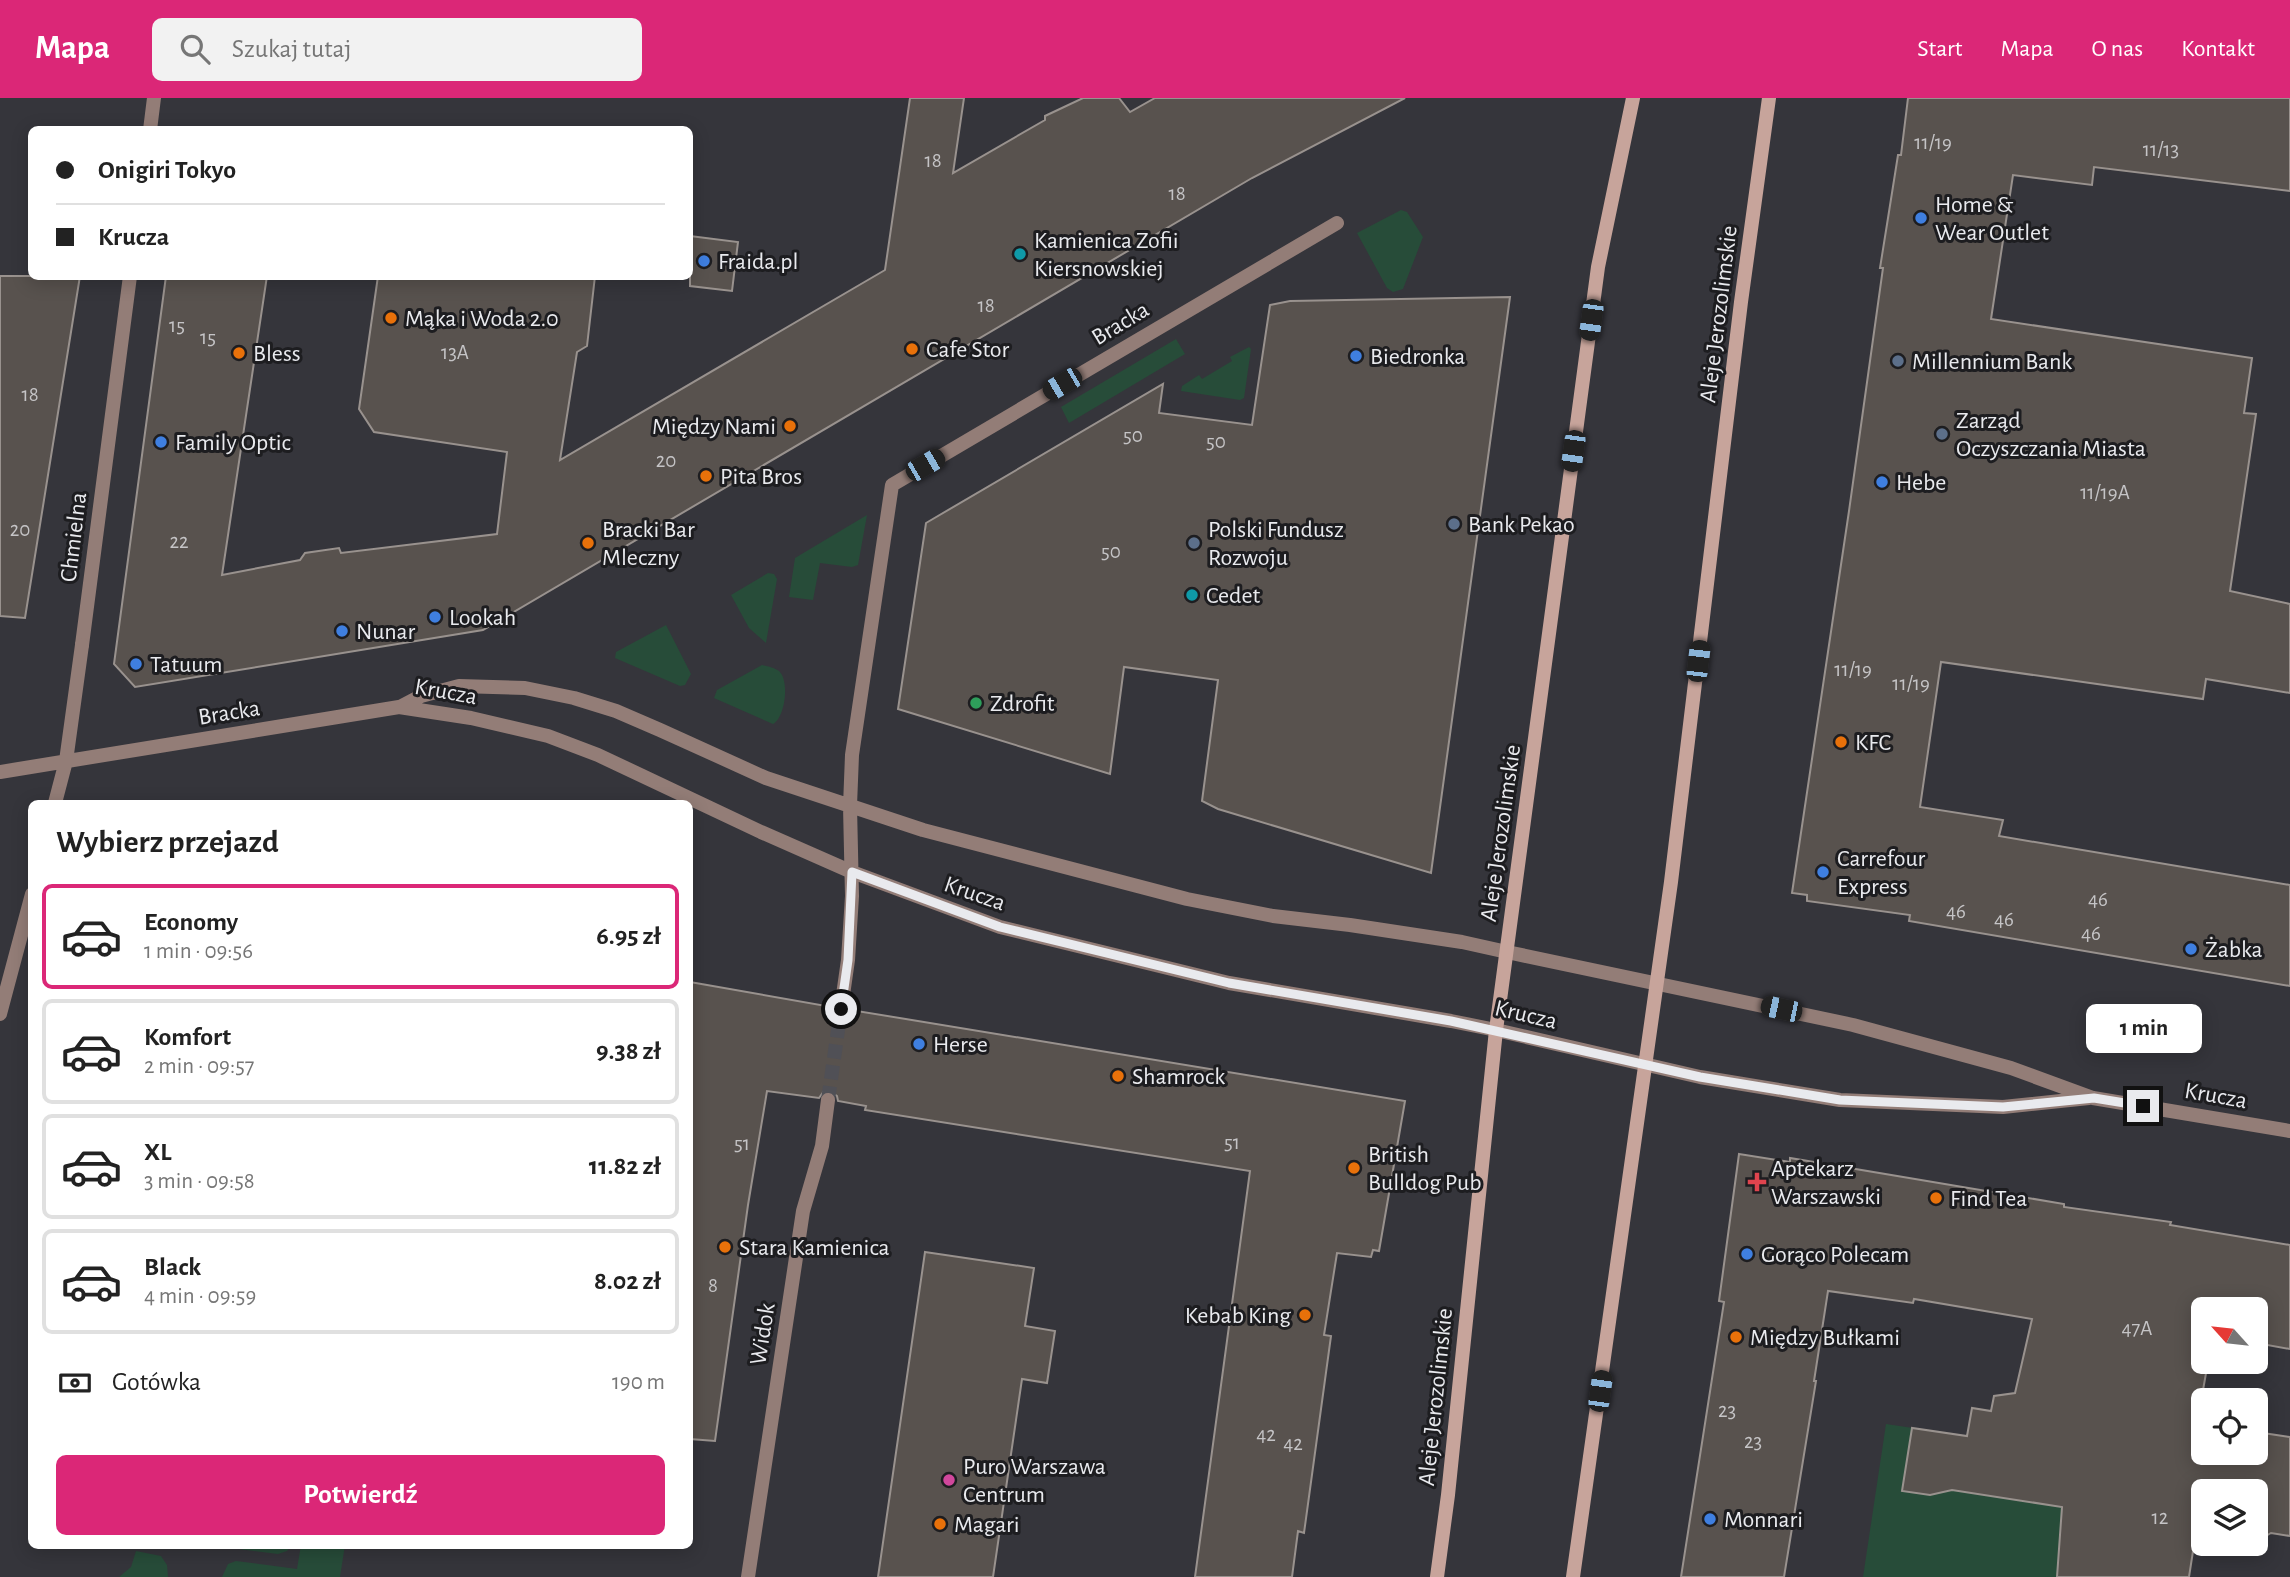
<!DOCTYPE html>
<html lang="pl">
<meta charset="utf-8">
<style>
:root{--surface:#fff;--page:#f2f2f2;--text:#222;--muted:#767676;--line:#e0e0e0;--accent:#db2777}
body{margin:0;font-family:"Alegreya Sans",sans-serif;background:var(--page);color:var(--text);height:100vh;display:flex;flex-direction:column;font-size:26px;white-space:nowrap}
*{box-sizing:border-box;margin:0}
p{font-size:23px;color:var(--muted)}
.icon{flex:none;width:38px;height:38px;fill:none;stroke:currentColor;stroke-width:2;stroke-linecap:round;stroke-linejoin:round}
.map{position:relative;flex:1;overflow:hidden}
.sheet{position:absolute;left:28px;top:702px;width:665px;height:749px;display:flex;flex-direction:column;background:var(--surface);border-radius:10px;box-shadow:0 4px 18px #0003}
.sheet>*{flex:none}
.top-card{position:absolute;left:28px;top:28px;width:665px;height:154px;border-radius:10px;box-shadow:0 4px 18px #0003;display:grid;align-content:center;height:154px;padding:0 28px;background:var(--surface)}
.needle{width:46px;rotate:297deg}
.tools{position:absolute;left:2191px;top:1199px;display:grid;gap:14px}
.tools a{display:grid;place-items:center;width:77px;height:77px;border-radius:10px;background:var(--surface);box-shadow:0 4px 18px #0003;font-size:35px}
.end{position:absolute;width:32px;height:32px;margin:-16px;border:9px solid #e9eaee;background:#111;box-shadow:0 0 0 4px #111}
.from{border-radius:50%}
.bubble{position:absolute;height:49px;border-radius:10px;background:var(--surface);box-shadow:0 4px 18px #0003;font-size:23px;font-weight:700;line-height:49px;text-align:center}
.car{position:absolute;width:21px;height:42px;margin:-21px -10px;border-radius:9px;box-shadow:0 0 5px 2px #0007;background:linear-gradient(#222 24%,#8ab4d8 0 40%,#222 0 76%,#8ab4d8 0 86%,#222 0)}
.top-card b{display:flex;align-items:center;gap:24px;height:66px;font-size:26px}
.top-card b+b{border-top:2px solid var(--line)}
.top-card i{width:18px;height:18px;background:var(--text)}
ul{padding:0;list-style:none}
li{display:flex;align-items:center;gap:21px;height:105px;margin:0 14px 10px;padding:0 14px;border:4px solid var(--line);border-radius:10px}
li div{flex:1}
li b{display:block;font-size:26px}
li em{font-style:normal;font-weight:700}
li.active{border-color:var(--accent)}
li>.icon{width:63px;height:63px;stroke-width:1.5}
h2{padding:0 28px;font-size:32px;line-height:84px}
.pay{display:flex;align-items:center;gap:18px;height:77px;padding:0 28px;font-size:26px}
.pay p{margin-inline-start:auto}
.action{display:flex;gap:14px;margin-top:auto;padding:14px 28px}
.action a{flex:1;height:80px;border-radius:10px;background:var(--accent);color:#fff;font-size:28px;font-weight:700;line-height:80px;text-align:center}
header{display:flex;align-items:center;gap:42px;box-sizing:border-box;height:98px;padding:0 35px;background:var(--accent);color:#fff}
header strong{font-size:33px}
nav{display:flex;gap:38px;margin-inline-start:auto;font-size:24px}
.search{width:490px;height:63px;background:var(--page);display:flex;align-items:center;gap:18px;box-sizing:border-box;padding:0 24px;border-radius:10px;color:var(--muted);font-size:26px}
.map>svg:first-child{display:block}
</style>
<header>
<strong>Mapa</strong>
<div class="search"><svg class="icon" aria-label="search" viewBox="0 0 24 24"><circle cx="10" cy="10" r="6"/><path d="M15 15l6 6"/></svg>Szukaj tutaj</div>
<nav><a>Start</a><a>Mapa</a><a>O nas</a><a>Kontakt</a></nav>
</header>
<div class="map">
<svg width="2290" height="1479" viewBox="0 0 2290 1479">
<rect width="100%" height="100%" fill="#35353b"/>
<path fill="#274c39" d="M1401,112l6,2 16,25 -20,52 -10,3 -6,-4 -30,-55z
M1176,241l9,15 -116,69 -8,-16z
M1249,249l2,2 -7,49 -4,2 -59,-9 1,-5 17,-11 3,4 30,-18 -2,-4z
M867,417l-9,50 -6,2 -32,-4 -7,37 -24,-3 6,-39z
M768,475l6,1 3,5 -11,64 -17,-15 -18,-33z
M666,527l25,49 -6,11 -5,1 -65,-28 1,-6z
M762,567c5,1 13,3 17,6 11,10 6,47 -6,53l-59,-26 3,-8z
M1886,1326l256,38 -18,115h-261z
M208,1447h84l-5,6 -9,3z
M301,1447h44l-5,32h-118l6,-13 8,-3 61,8z
M136,1453l25,5 6,9 1,12h-49l12,-10z"/>
<path fill="#58524e" stroke="#99928e" stroke-width="2" d="M910,0h54l-11,75 92,-53v-4l38,-18h36l11,14 25,-14h250l-153,80 -769,452 -348,57 -21,-23 52,-388h101l-45,299 78,-15 5,-7 34,-5 2,5 156,-19 10,-82 -133,-20 -15,-23 19,-133h217l-8,70 -10,6 -17,108 325,-190z
M1908,0h382v93l-196,-24 -2,18 -79,-10 -22,144 261,39 -8,55 12,1 -26,177 60,13v89l-84,-14 -3,20 -262,-37 -21,145 83,13 -4,16 291,49v101l-381,-65 1,-6 -103,-14v-6l-15,-2 57,-382 34,-243h-3l8,-50 10,-63h3z
M690,138l48,6 -6,49 -42,-5z
M0,178h80l-55,342 -25,-2z
M1510,199l-79,576 -213,-64 -16,-8 16,-121 -94,-13 -14,107 -212,-65 28,-186 237,-139 -4,29 93,12 18,-120 20,-4z
M690,884l142,25v6l7,5h6l6,-8 554,91 -26,150 -6,-1 -2,7 -34,-4 -13,82 7,1 -27,197 -6,-2 -6,46h-97l55,-406 -385,-61 1,-4 -28,-5 -1,-5 -7,-5h-6l-5,7 -52,-7 -19,114 -33,236 -25,-2z
M1739,1056l51,8v-4l274,46v3l107,15 -1,3 120,20v104l-34,-6v-34h-53v53h5l-11,62 6,1v27h53v-20l34,5v99l-19,-3 -12,7h-3v-49h-53v42l-7,-1 -7,45h-132l5,-70 -110,-17 -22,5 -28,-4 10,-63 55,8 5,-28 19,3 3,-15 21,-3 17,-74 -118,-20 -1,4 -85,-12 -14,90h2l-32,196h-103l43,-275 -5,-1z
M925,1154l109,16 -9,58 30,5 -8,52 -25,-4 -29,198h-115z"/>
<g fill="none" stroke-linecap="round" stroke-linejoin="round">
<path stroke="#505056" stroke-width="14" stroke-dasharray="14 7" stroke-linecap="butt" d="M828,1002l13,-91"/>
<path stroke="#937d77" stroke-width="14" d="M150,32l4,-32
M82,547l48,-369"/>
<path stroke="#937d77" stroke-width="14" d="M400,609l21,-11 38,-10 66,2 49,10 42,13 44,19 106,48 157,52 264,69 86,17 77,9 112,17 45,10
M0,674l399,-65 72,11 77,18 50,19 163,77 91,40 148,55 229,56 222,38 45,9
M55,705l11,-42 16,-116
M841,911l7,-49 4,-64 -2,-90 2,-51 40,-270 445,-262
M0,916l32,-120
M748,1479l55,-366 19,-65 6,-46"/>
<path stroke="#937d77" stroke-width="14" d="M1507,854l346,73 158,43 82,30 197,33
M1496,932l204,47 140,23 163,7 86,-9"/>
<path stroke="#c7a49b" stroke-width="14" d="M1437,1479l11,-82 48,-465 102,-763 35,-169
M1573,1479l98,-695 70,-580 28,-204"/>
</g>
<g fill="none" stroke-linecap="round" stroke-linejoin="round">
<path stroke="#e9eaee" stroke-width="9" d="M841,911l7,-49 4,-88 148,55 229,56 222,38 249,56 140,23 163,7 91,-9 49,8"/>
</g>
<g fill="#3f7fe0" stroke="#1d1d20" stroke-width="2.5">
<circle cx="1921" cy="120" r="7"/>
<circle cx="704" cy="163" r="7"/>
<circle cx="1356" cy="258" r="7"/>
<circle cx="161" cy="344" r="7"/>
<circle cx="1882" cy="384" r="7"/>
<circle cx="435" cy="519" r="7"/>
<circle cx="342" cy="533" r="7"/>
<circle cx="136" cy="566" r="7"/>
<circle cx="1823" cy="774" r="7"/>
<circle cx="2191" cy="851" r="7"/>
<circle cx="919" cy="946" r="7"/>
<circle cx="1747" cy="1156" r="7"/>
<circle cx="1710" cy="1421" r="7"/>
</g>
<g fill="#0f9aa8" stroke="#1d1d20" stroke-width="2.5">
<circle cx="1020" cy="156" r="7"/>
<circle cx="1192" cy="497" r="7"/>
</g>
<g fill="#e8710a" stroke="#1d1d20" stroke-width="2.5">
<circle cx="391" cy="220" r="7"/>
<circle cx="912" cy="251" r="7"/>
<circle cx="239" cy="255" r="7"/>
<circle cx="790" cy="328" r="7"/>
<circle cx="706" cy="378" r="7"/>
<circle cx="588" cy="445" r="7"/>
<circle cx="1841" cy="644" r="7"/>
<circle cx="1118" cy="978" r="7"/>
<circle cx="1354" cy="1070" r="7"/>
<circle cx="1936" cy="1100" r="7"/>
<circle cx="725" cy="1149" r="7"/>
<circle cx="1305" cy="1217" r="7"/>
<circle cx="1736" cy="1239" r="7"/>
<circle cx="940" cy="1426" r="7"/>
</g>
<g fill="#5c6f8a" stroke="#1d1d20" stroke-width="2.5">
<circle cx="1898" cy="263" r="7"/>
<circle cx="1942" cy="336" r="7"/>
<circle cx="1454" cy="426" r="7"/>
<circle cx="1194" cy="445" r="7"/>
</g>
<circle fill="#2e9e5b" stroke="#1d1d20" stroke-width="2.5" cx="976" cy="605" r="7"/>
<path fill="#e0444e" stroke="#1d1d20" stroke-width="2.5" d="M1753.5 1073.5h7v7h7v7h-7v7h-7v-7h-7v-7h7z"/>
<circle fill="#d1479c" stroke="#1d1d20" stroke-width="2.5" cx="949" cy="1382" r="7"/>
<g text-anchor="middle" stroke-width="6" stroke-linejoin="round" paint-order="stroke">
<g font-size="21" fill="#c5c4c6">
<text x="1933" y="51">11/19</text>
<text x="2161" y="58">11/13</text>
<text x="933" y="69">18</text>
<text x="1177" y="102">18</text>
<text x="986" y="214">18</text>
<text x="177" y="234">15</text>
<text x="208" y="246">15</text>
<text x="455" y="261">13A</text>
<text x="30" y="303">18</text>
<text x="1133" y="344">50</text>
<text x="1216" y="350">50</text>
<text x="666" y="369">20</text>
<text x="2105" y="401">11/19A</text>
<text x="20" y="438">20</text>
<text x="179" y="450">22</text>
<text x="1111" y="460">50</text>
<text x="1853" y="578">11/19</text>
<text x="1911" y="592">11/19</text>
<text x="2098" y="808">46</text>
<text x="1956" y="820">46</text>
<text x="2004" y="828">46</text>
<text x="2091" y="842">46</text>
<text x="1232" y="1051">51</text>
<text x="742" y="1052">51</text>
<text x="713" y="1194">8</text>
<text x="2137" y="1237">47A</text>
<text x="1727" y="1319">23</text>
<text x="1266" y="1343">42</text>
<text x="1753" y="1350">23</text>
<text x="1293" y="1352">42</text>
<text x="2160" y="1426">12</text>
</g>
<g font-size="24" fill="#e9eaee" stroke="#1d1d20" text-anchor="start">
<text x="1935" y="114">Home &amp;<tspan x="1935" dy="28">Wear Outlet</tspan></text>
<text x="1034" y="150">Kamienica Zofii<tspan x="1034" dy="28">Kiersnowskiej</tspan></text>
<text x="718" y="171">Fraida.pl</text>
<text x="405" y="228">Mąka i Woda 2.0</text>
<text x="926" y="259">Cafe Stor</text>
<text x="253" y="263">Bless</text>
<text x="1370" y="266">Biedronka</text>
<text x="1912" y="271">Millennium Bank</text>
<text x="1956" y="330">Zarząd<tspan x="1956" dy="28">Oczyszczania Miasta</tspan></text>
<text x="776" y="336" text-anchor="end">Między Nami</text>
<text x="175" y="352">Family Optic</text>
<text x="720" y="386">Pita Bros</text>
<text x="1896" y="392">Hebe</text>
<text x="1468" y="434">Bank Pekao</text>
<text x="602" y="439">Bracki Bar<tspan x="602" dy="28">Mleczny</tspan></text>
<text x="1208" y="439">Polski Fundusz<tspan x="1208" dy="28">Rozwoju</tspan></text>
<text x="1206" y="505">Cedet</text>
<text x="449" y="527">Lookah</text>
<text x="356" y="541">Nunar</text>
<text x="150" y="574">Tatuum</text>
<text x="990" y="613">Zdrofit</text>
<text x="1855" y="652">KFC</text>
<text x="1837" y="768">Carrefour<tspan x="1837" dy="28">Express</tspan></text>
<text x="2205" y="859">Żabka</text>
<text x="933" y="954">Herse</text>
<text x="1132" y="986">Shamrock</text>
<text x="1368" y="1064">British<tspan x="1368" dy="28">Bulldog Pub</tspan></text>
<text x="1771" y="1078">Aptekarz<tspan x="1771" dy="28">Warszawski</tspan></text>
<text x="1950" y="1108">Find Tea</text>
<text x="739" y="1157">Stara Kamienica</text>
<text x="1761" y="1164">Gorąco Polecam</text>
<text x="1291" y="1225" text-anchor="end">Kebab King</text>
<text x="1750" y="1247">Między Bułkami</text>
<text x="963" y="1376">Puro Warszawa<tspan x="963" dy="28">Centrum</tspan></text>
<text x="1724" y="1429">Monnari</text>
<text x="954" y="1434">Magari</text>
</g>
<g font-size="24" fill="#e9eaee" stroke="#1d1d20">
<text transform="translate(1718 216) rotate(-83)" y="8">Aleje Jerozolimskie</text>
<text transform="translate(1120 225) rotate(-31)" y="8">Bracka</text>
<text transform="translate(73 439) rotate(-83)" y="8">Chmielna</text>
<text transform="translate(446 593) rotate(10)" y="8">Krucza</text>
<text transform="translate(229 614) rotate(-9)" y="8">Bracka</text>
<text transform="translate(1500 735) rotate(-82)" y="8">Aleje Jerozolimskie</text>
<text transform="translate(975 795) rotate(19)" y="8">Krucza</text>
<text transform="translate(1526 916) rotate(13)" y="8">Krucza</text>
<text transform="translate(2216 997) rotate(10)" y="8">Krucza</text>
<text transform="translate(762 1236) rotate(-81)" y="8">Widok</text>
<text transform="translate(1435 1299) rotate(-84)" y="8">Aleje Jerozolimskie</text>
</g>
</g>
</svg>
<div class="tools">
<a><svg class="needle" viewBox="-14 -14 28 28"><path d="M0-13l5 13h-10z" fill="#e53935"/><path d="M0 13l5-13h-10z" fill="#767676"/></svg></a>
<a><svg class="icon" aria-label="locate" viewBox="0 0 24 24"><circle cx="12" cy="12" r="6"/><path d="M12 2v4M12 18v4M2 12h4M18 12h4"/></svg></a>
<a><svg class="icon" aria-label="layers" viewBox="0 0 24 24"><path d="M12 4l9 5-9 5-9-5zM3 14l9 5 9-5"/></svg></a>
</div>
<i class="end from" style="left:841px;top:911px"></i>
<i class="end" style="left:2143px;top:1008px"></i>
<div class="bubble" style="left:2086px;top:906px;width:116px">1 min</div>
<i class="car" style="left:1591px;top:222px;rotate:188deg"></i>
<i class="car" style="left:1062px;top:286px;rotate:240deg"></i>
<i class="car" style="left:1573px;top:353px;rotate:188deg"></i>
<i class="car" style="left:925px;top:367px;rotate:60deg"></i>
<i class="car" style="left:1698px;top:563px;rotate:7deg"></i>
<i class="car" style="left:1781px;top:911px;rotate:282deg"></i>
<i class="car" style="left:1600px;top:1293px;rotate:8deg"></i>
<div class="top-card">
<b><i class="from"></i>Onigiri Tokyo</b>
<b><i></i>Krucza</b>
</div>
<section class="sheet">
<h2>Wybierz przejazd</h2>
<ul>
<li class="active"><svg class="icon" aria-label="car" viewBox="0 0 24 24"><path d="M5 17H2v-5l4-1 3-4h7l3 4 3 1v5h-3M9 17h6M6 11h13"/><circle cx="7" cy="17" r="2"/><circle cx="17" cy="17" r="2"/></svg><div><b>Economy</b><p>1 min · 09:56</p></div><em>6.95 zł</em></li>
<li><svg class="icon" aria-label="car" viewBox="0 0 24 24"><path d="M5 17H2v-5l4-1 3-4h7l3 4 3 1v5h-3M9 17h6M6 11h13"/><circle cx="7" cy="17" r="2"/><circle cx="17" cy="17" r="2"/></svg><div><b>Komfort</b><p>2 min · 09:57</p></div><em>9.38 zł</em></li>
<li><svg class="icon" aria-label="car" viewBox="0 0 24 24"><path d="M5 17H2v-5l4-1 3-4h7l3 4 3 1v5h-3M9 17h6M6 11h13"/><circle cx="7" cy="17" r="2"/><circle cx="17" cy="17" r="2"/></svg><div><b>XL</b><p>3 min · 09:58</p></div><em>11.82 zł</em></li>
<li><svg class="icon" aria-label="car" viewBox="0 0 24 24"><path d="M5 17H2v-5l4-1 3-4h7l3 4 3 1v5h-3M9 17h6M6 11h13"/><circle cx="7" cy="17" r="2"/><circle cx="17" cy="17" r="2"/></svg><div><b>Black</b><p>4 min · 09:59</p></div><em>8.02 zł</em></li>
</ul>
<div class="pay"><svg class="icon" aria-label="cash" viewBox="0 0 24 24"><path d="M3 7h18v10H3z"/><circle cx="12" cy="12" r="2"/></svg>Gotówka<p>190 m</p></div>
<div class="action"><a>Potwierdź</a></div>
</section>
</div>
